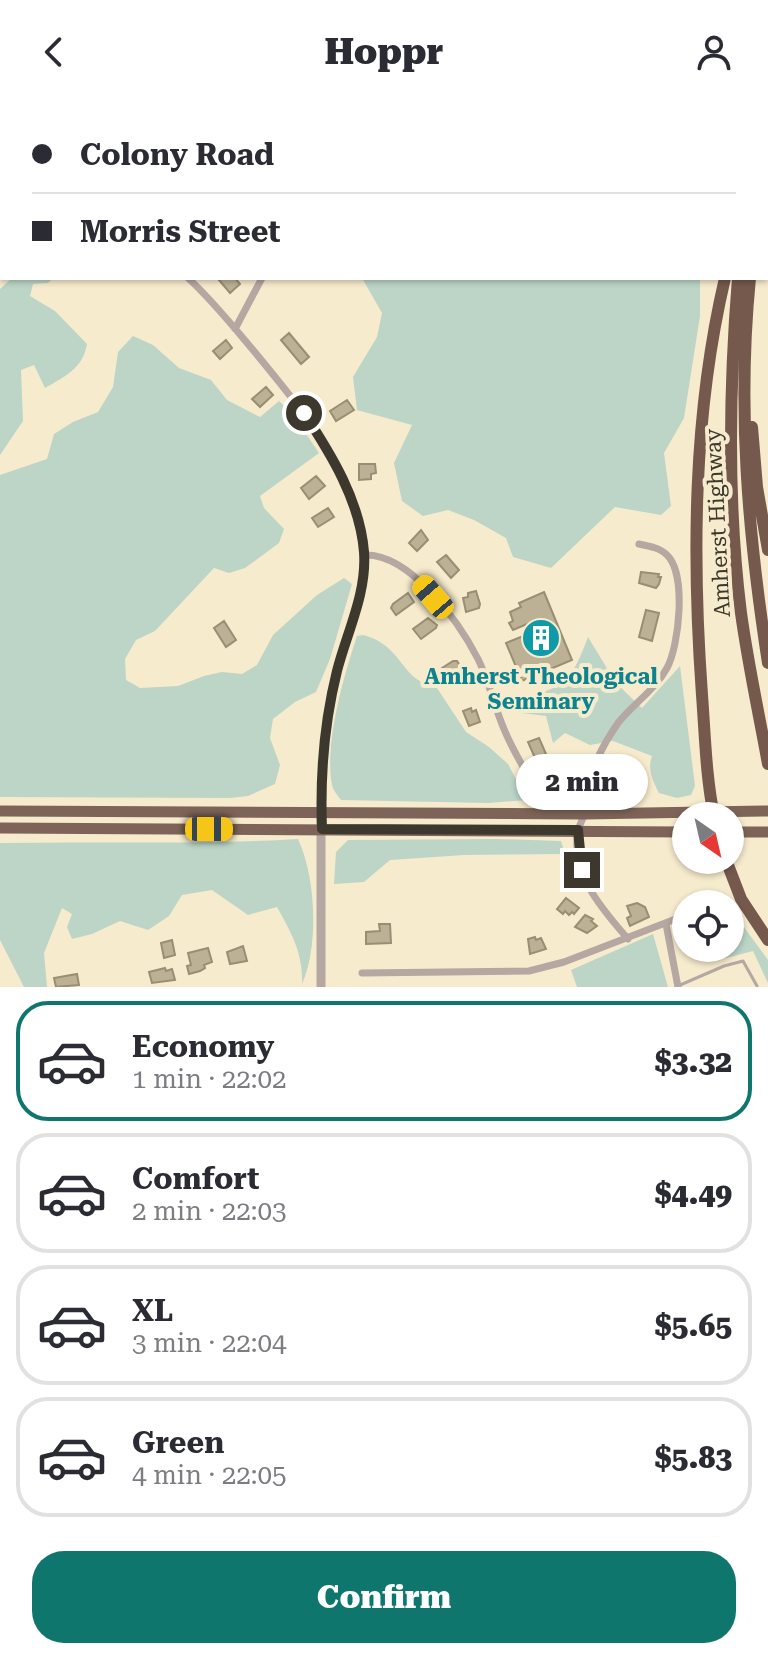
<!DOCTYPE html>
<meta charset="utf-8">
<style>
:root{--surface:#fff;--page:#f2f2f3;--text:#2b2b33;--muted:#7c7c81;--line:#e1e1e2;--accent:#0f766e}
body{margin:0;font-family:"Roboto Serif",serif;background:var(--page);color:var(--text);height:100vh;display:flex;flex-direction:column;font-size:30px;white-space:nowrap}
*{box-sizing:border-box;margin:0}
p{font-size:26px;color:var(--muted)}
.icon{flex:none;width:44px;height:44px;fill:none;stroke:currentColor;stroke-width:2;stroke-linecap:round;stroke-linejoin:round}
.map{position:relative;height:883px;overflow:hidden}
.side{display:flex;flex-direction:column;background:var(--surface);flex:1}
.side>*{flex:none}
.guide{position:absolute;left:0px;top:0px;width:768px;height:176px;box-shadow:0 2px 6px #0004;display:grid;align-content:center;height:176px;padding:0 32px;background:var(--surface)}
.needle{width:52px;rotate:146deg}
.fabs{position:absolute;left:672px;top:698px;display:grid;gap:16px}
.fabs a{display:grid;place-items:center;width:72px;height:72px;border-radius:50%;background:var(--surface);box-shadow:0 2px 6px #0004;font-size:40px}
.end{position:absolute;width:36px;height:36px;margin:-18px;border:10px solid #3d382d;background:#fff;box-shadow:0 0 0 4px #fff}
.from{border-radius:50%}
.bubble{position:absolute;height:56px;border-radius:28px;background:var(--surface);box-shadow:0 2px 6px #0004;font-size:26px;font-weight:800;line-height:56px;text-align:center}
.car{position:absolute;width:24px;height:48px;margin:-24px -12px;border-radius:10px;box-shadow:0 0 6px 2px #0007;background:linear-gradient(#f5c518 24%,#345 0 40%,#f5c518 0 76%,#345 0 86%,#f5c518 0)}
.guide b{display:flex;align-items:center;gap:28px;height:76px;font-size:30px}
.guide b+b{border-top:2px solid var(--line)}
.guide i{width:20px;height:20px;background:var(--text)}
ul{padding:14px 0 0;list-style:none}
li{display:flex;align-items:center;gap:24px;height:120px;margin:0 16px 12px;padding:0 16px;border:4px solid var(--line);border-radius:32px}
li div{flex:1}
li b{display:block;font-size:30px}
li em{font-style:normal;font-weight:800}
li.current{border-color:var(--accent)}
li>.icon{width:72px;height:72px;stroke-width:1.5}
.button{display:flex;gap:16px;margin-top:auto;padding:16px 32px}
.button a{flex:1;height:92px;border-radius:32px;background:var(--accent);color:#fff;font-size:32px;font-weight:800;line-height:92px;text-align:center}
header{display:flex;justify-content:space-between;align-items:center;height:104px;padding:0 32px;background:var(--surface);font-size:36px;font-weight:800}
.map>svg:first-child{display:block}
</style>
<header><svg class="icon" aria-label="back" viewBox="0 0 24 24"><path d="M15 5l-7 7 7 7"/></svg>Hoppr<svg class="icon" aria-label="person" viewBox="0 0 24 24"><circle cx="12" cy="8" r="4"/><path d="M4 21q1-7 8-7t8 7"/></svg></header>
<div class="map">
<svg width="768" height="883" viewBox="0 0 768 883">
<rect width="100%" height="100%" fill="#f7ebcd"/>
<path fill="#bcd5c7" d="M12,174h41l-5,5 -15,1 -3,12 25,15 32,33c-4,24 -21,32 -42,44l-11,-23 -13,5 2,51 -23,34v-166z
M362,174h338v38l-16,102 -20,35 7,53 -10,9 -46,-8 -64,61 -38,-11 -7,-19 -32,-18 -26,-10 -25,6 -21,-15 -8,-38 18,-38 -55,-15 -4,-33 24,-40 5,-24z
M133,232l20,9 26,23 32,12 16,20 33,17 19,-16 13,12 27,40 -59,43 4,12 20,21 -5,14 -34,25 -16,5 -15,-5 -59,63 -19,9 -11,19 1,21 14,8 38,-2 26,-10 18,-4 20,2 15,-9 16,-30 44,-40 27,-17 8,6 -22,75 -14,33 -21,10 -22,17 -3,19 10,27 -5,19 -27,12 -18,2 -230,-1v-322l47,-16 7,-25 19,-12 25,-10 15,-25 5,-35z
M363,531c41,10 38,48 72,50l31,47 23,15 19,17 19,36 -39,3 -147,-3c-3,-4 -8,-10 -9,-15 -8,-41 12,-110 25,-149z
M588,533l28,46 26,25 38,-42 15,120 -4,9 -14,3 -18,-5c-6,-12 -12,-24 -7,-37l-39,-15 -23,4 -25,-12 -12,10 -7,-27 -24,-3 -13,-9 3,-6c51,-8 58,-13 76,-61z
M298,735c18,38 21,107 4,145 1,-31 -10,-50 -25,-77l-29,8 -36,-25 -30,5 -13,21 -21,14 -28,-9 -28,13 -20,5 -5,-12 5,-13 -10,-6 -18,45 3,34h-23l-24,-47v-97c99,-2 199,2 298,-4z
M496,735l65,2 4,13 -101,1 -74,5 -26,22 -30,2 2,-32 12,-12z
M738,815l30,41v23l-15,-32 -27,7 -1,-10h5v-22z
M653,830l15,53h-91l-6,-17z"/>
<path fill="#bcb195" stroke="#988e72" stroke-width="2" d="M221,174h14l5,6 -10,9 -11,-13z
M289,229l20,24 -8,7 -20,-24z
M226,236l6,8 -12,11 -7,-8z
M266,283l7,8 -13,12 -8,-8z
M347,296l7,10 -18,11 -6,-10z
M359,360h16l1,9 -5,1v5l-12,1z
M316,372l9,10 -16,13 -8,-11z
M328,404l6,9 -16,10 -6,-9z
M421,426l7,10 -11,11 -8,-8z
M446,451l13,15 -8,8 -14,-16z
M641,468l18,2 -1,3h3l-2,7 -3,4 -17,-5z
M476,487l4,13 -1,4 -13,4 -3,-14 5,-1v-4z
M544,488l28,68 -50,21 -16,-38 25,-10 -4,-9 -14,6 -4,-7 4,-2 -3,-9 11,-5 -2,-4z
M408,489l6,9 -18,13 -5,-7 2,-4z
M646,506l13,3 -7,28 -13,-4z
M428,514l9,7 -1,3 -15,11 -8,-10z
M224,517l12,19 -10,7 -12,-19z
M453,557h4l4,6 -14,10 -5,-9z
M471,604l1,4 4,-2 4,12 -11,4 -6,-15z
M539,634l7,16 -11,4 -7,-16z
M568,661l14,10 -9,10 -15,-14z
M566,794l13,10 -5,6 -2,-2 -3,3 -4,-4 -2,3 -6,-5z
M637,799l8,4 4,10 -19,9 -3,-8 4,-2 -4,-10z
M585,811l8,4 -2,2 6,5 -10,7 -12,-6z
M379,820h11l1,19 -25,1v-12l14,-1z
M535,833l1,3 5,-2 5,11 -16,5 -2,-15z
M172,836l3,15 -11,3 -3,-15z
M243,842l4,15 -17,3 -3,-12z
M208,844l4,14 -8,3 1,3 -5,3 -11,3 -2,-8 4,-1 -3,-12z
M165,864l1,3 6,-2 3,11 -23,3 -3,-11z
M77,870l2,11 -23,2 -2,-9z"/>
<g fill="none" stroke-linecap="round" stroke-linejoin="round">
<path stroke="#b5a7a1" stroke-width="3" d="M678,882l46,-20 19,-5 14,25"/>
<path stroke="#b5a7a1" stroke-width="7" d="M364,2l1,-2
M0,75l2,1
M188,174c24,22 44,47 65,72 52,63 124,148 109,236 -5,28 -16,55 -24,82 -13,46 -17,96 -17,144
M235,225l27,-51
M364,451c46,-2 95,67 114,104 11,22 16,47 26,70 10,25 25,48 39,71
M709,800l4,-2
M666,820l12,63
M628,835c-25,-29 -58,-65 -50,-108 1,-6 5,-11 6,-17 1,-6 0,-13 1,-19 4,-24 19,-52 33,-72 15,-19 37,-33 49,-55 12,-22 20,-94 0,-113 -7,-7 -18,-9 -28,-11
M362,869l167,-2 35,-9 122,-47"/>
<path stroke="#b5a7a1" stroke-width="9" d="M321,708v175"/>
<path stroke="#7e6458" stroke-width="11" d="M0,707l584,3 184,-3
M0,724l686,4
M730,728h38"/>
<path stroke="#75594d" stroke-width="12" d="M766,2v-2
M766,58l2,-11
M738,174c-9,111 -11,224 3,335 7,51 18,101 27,151
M750,174c-13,131 -2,256 18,385
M752,323l5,60 11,63
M714,712c-8,-39 -9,-81 -12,-121 -10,-139 -9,-281 23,-417
M726,756l15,39 27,41"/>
</g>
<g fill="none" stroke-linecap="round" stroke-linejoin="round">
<path stroke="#3d382d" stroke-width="10" d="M304,309c27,41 56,88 60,139 3,41 -17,80 -27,119 -13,52 -17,105 -15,158l256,1 4,40"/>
</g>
<defs>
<symbol id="building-disc" viewBox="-11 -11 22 22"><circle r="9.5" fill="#0f9aa8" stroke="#f7ebcd"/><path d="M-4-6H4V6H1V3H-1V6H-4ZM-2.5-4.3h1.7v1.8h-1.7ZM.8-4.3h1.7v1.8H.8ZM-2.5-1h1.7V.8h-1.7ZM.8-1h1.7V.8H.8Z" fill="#fff"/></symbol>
</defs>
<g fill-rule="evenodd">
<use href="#building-disc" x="519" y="512" width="44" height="44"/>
</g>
<g text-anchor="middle" stroke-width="8" stroke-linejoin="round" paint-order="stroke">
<g font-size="22" fill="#3d382d" stroke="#f7ebcd">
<text transform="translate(717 419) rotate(-93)" y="8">Amherst Highway</text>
</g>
<g font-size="22" font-weight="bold" fill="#0d838f" stroke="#f7ebcd">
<text x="541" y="580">Amherst Theological<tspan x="541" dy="25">Seminary</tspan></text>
</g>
</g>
</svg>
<div class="fabs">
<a><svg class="needle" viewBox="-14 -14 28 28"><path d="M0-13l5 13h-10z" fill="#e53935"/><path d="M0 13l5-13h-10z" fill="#7c7c81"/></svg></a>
<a><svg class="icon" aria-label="locate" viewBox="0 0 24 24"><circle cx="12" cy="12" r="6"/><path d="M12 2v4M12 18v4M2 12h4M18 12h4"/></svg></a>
</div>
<i class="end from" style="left:304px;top:309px"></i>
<i class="end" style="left:582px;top:766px"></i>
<div class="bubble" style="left:516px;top:650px;width:132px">2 min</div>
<i class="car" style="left:433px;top:493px;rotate:319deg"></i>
<i class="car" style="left:209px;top:725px;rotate:90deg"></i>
<div class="guide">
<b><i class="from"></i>Colony Road</b>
<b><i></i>Morris Street</b>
</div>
</div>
<section class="side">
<ul>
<li class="current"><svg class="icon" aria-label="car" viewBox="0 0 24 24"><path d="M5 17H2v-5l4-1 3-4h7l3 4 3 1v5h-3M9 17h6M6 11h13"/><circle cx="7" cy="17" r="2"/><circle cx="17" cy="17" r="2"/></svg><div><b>Economy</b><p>1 min · 22:02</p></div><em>$3.32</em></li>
<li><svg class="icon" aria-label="car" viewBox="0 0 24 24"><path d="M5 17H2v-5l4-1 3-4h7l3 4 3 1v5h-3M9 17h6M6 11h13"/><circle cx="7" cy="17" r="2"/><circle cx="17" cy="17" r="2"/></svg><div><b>Comfort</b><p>2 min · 22:03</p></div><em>$4.49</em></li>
<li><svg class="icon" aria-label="car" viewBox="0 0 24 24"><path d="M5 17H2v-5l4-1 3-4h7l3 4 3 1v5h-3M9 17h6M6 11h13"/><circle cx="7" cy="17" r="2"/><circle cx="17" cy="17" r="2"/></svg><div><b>XL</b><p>3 min · 22:04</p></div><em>$5.65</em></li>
<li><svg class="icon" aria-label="car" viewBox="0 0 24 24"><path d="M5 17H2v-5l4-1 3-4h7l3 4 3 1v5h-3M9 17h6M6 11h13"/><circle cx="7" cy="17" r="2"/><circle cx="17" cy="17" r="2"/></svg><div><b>Green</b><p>4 min · 22:05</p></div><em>$5.83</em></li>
</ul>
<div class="button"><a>Confirm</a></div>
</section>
